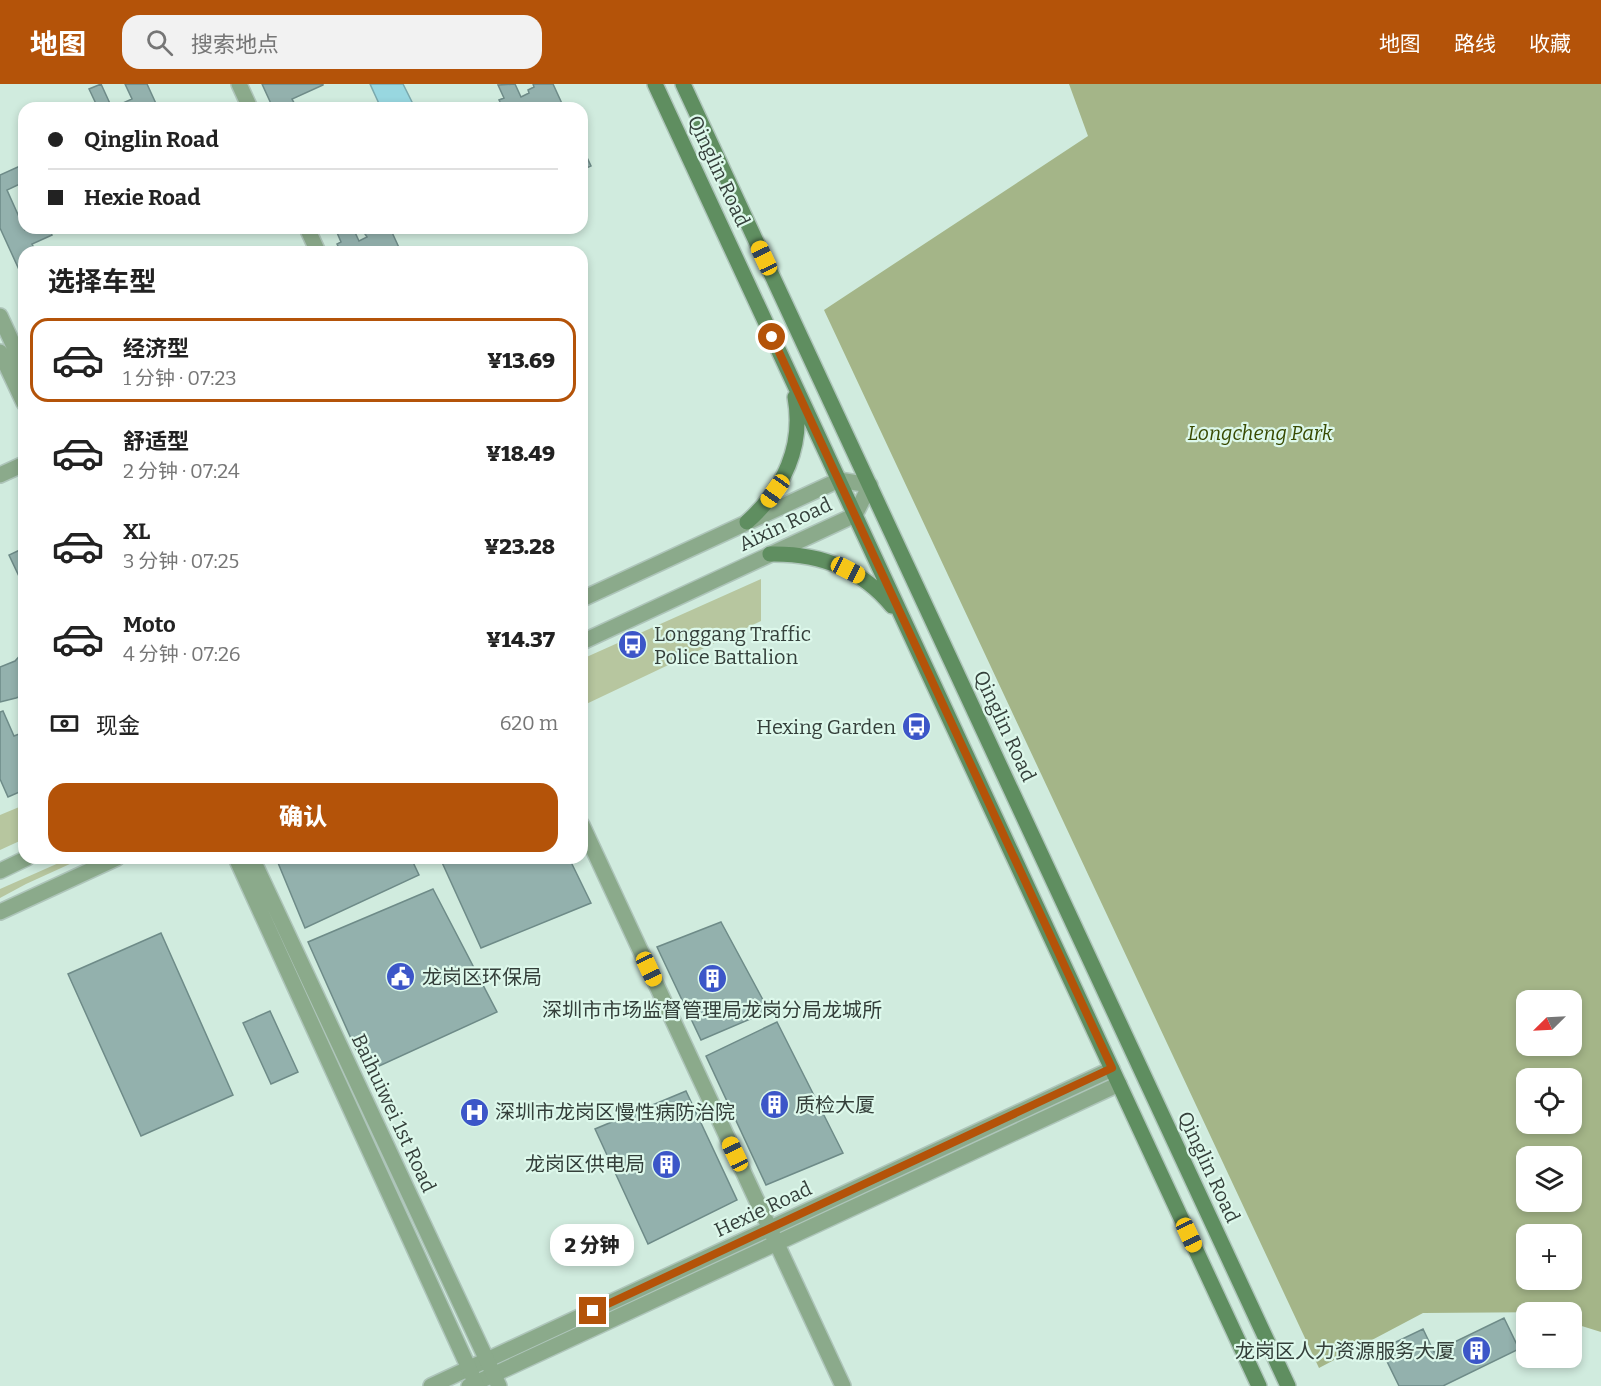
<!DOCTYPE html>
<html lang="zh">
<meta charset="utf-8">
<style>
:root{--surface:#fff;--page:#f2f2f2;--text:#222;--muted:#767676;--line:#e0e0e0;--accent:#b45309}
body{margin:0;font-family:Bitter,"Noto Sans SC",serif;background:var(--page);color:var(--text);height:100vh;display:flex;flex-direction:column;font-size:22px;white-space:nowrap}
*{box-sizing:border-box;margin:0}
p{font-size:20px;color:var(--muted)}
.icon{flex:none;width:33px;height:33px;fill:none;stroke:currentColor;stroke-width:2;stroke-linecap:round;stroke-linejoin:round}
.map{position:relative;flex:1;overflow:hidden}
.side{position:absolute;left:18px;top:162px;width:570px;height:618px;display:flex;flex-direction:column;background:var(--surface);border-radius:18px;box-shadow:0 3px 9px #0003}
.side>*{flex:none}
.guide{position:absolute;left:18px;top:18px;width:570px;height:132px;border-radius:18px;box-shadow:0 3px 9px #0003;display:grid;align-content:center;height:132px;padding:0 30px;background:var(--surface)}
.needle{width:39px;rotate:246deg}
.buttons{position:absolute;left:1516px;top:906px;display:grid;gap:12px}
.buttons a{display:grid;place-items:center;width:66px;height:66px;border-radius:12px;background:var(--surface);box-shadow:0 3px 9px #0003;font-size:30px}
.end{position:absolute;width:27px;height:27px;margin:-14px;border:8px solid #b45309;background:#fff;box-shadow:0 0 0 3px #fff}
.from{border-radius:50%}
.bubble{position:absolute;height:42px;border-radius:18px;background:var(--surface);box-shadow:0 3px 9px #0003;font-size:20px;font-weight:800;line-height:42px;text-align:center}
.car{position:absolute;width:18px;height:36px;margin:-18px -9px;border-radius:8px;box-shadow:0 0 4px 2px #0007;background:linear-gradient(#f5c518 24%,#345 0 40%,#f5c518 0 76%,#345 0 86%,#f5c518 0)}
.guide b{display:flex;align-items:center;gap:21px;height:57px;font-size:22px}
.guide b+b{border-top:2px solid var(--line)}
.guide i{width:15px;height:15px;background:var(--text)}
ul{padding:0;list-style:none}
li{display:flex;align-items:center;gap:18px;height:84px;margin:0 12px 9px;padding:0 18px;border:3px solid transparent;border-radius:18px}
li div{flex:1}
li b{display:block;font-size:22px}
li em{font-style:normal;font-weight:800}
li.on{border-color:var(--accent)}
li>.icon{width:54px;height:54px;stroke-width:1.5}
h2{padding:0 30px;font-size:27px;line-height:72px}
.pay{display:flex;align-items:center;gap:15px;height:66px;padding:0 30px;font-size:22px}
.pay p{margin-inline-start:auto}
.primary-button{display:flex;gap:12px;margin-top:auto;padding:12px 30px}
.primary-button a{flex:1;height:69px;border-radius:18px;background:var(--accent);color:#fff;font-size:24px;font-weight:800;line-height:69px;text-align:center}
header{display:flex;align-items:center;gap:36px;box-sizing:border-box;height:84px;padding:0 30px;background:var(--accent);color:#fff}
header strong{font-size:28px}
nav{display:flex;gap:33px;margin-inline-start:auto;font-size:21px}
.search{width:420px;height:54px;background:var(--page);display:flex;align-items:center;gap:15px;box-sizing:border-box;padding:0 21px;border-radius:18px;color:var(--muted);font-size:22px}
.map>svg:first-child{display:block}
</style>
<header>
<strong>地图</strong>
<div class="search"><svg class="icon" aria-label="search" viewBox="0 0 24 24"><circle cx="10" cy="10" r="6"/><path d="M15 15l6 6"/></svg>搜索地点</div>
<nav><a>地图</a><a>路线</a><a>收藏</a></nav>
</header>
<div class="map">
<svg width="1601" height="1302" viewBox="0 0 1601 1302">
<rect width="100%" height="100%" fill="#d0ebde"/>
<path fill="#b7c69f" d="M761,495v42l-179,85v-47z
M24,721v34l-24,11v-35z
M70,774h13l-57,26 -26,14v-9z"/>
<path fill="#a4b588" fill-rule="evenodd" d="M1069,0h532v1248l-29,-9v-11l-149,1 -104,55 -495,-1058 264,-174zM1527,916h45v46h-45zM1527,994h45v46h-45zM1527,1072h45v46h-45zM1527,1150h45v46h-45z"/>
<path fill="#98d7e0" stroke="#7aa9ae" stroke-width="1.5" d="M370,0h33l12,24h-34z"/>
<path fill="#93b1ad" stroke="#6e8b88" stroke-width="1.5" d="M101,0l11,24h-14l-9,-19z
M125,0h22l11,24h-46l20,-9z
M262,0h61v1l-31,14 5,9h-18l-1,-2 -5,2z
M515,0l6,13 8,-4 -1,-3 6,-3 -1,-3h20l11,24h-61l-4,-8 5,-2 -6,-13z
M582,63l9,19 -9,4z
M20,82l4,9v7l-17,8 17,38 1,2 4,-2h20l3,7 -20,9 4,8h-12v20l-3,2 -21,-46v-53z
M335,144h18l6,13 8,-4 -2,-3 6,-3 -1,-3h20l11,24h-60l-4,-8 4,-2z
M24,464v39l-15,-32z
M24,567v44l-8,3 -16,4v-35l15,-6z
M3,627l11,25 10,-4v58l-16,7 -8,-18v-67z
M276,774h135l8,17 -114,53z
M440,774h129l22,45 -110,45z
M433,805l64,123 -131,60 -58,-130z
M721,838l48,89 -68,29 -44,-93z
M161,849l72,162 -92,41 -73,-162z
M270,927l28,61 -27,12 -28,-61z
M777,938l66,131 -77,32 -60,-129z
M686,1007l51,109 -89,44 -53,-115z
M1504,1234l15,31 -76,37h-44l-18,-37 42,-20 11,23z"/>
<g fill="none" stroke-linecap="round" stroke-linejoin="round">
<defs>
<path id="minor" d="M239,0l11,24
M307,144l11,24
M0,391l24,-11
M582,741l261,561
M431,1302l681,-317
M469,1302l650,-302"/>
<path id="tertiary" d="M0,232l24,52
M0,268l24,51
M582,515l257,-119 31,5 -15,30 -273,127
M236,774l241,528
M252,774l247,528
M0,787l27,-13
M0,828l117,-54"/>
<path id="secondary" d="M655,0l604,1302
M683,0l605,1302
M747,438c37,-33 57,-76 48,-125
M770,470c48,-1 90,13 122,52"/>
</defs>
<use href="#minor" stroke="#aec5ba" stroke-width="18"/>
<use href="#tertiary" stroke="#aec5ba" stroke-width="18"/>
<use href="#secondary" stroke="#aec5ba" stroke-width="18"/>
<use href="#minor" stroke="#8baa8b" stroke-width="15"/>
<use href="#tertiary" stroke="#8baa8b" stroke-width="15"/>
<use href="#secondary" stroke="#5f8e60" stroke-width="15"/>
</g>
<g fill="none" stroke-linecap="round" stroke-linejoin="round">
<path stroke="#b45309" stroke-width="8" d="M593,1227l519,-243 -340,-731"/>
</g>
<defs>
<symbol id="bus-disc" viewBox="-11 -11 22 22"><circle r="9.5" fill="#3c56c8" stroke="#ddf8eb"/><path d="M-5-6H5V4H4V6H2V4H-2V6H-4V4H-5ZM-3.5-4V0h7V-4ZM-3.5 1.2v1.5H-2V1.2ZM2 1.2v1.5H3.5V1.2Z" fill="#fff"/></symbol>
<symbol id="civic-disc" viewBox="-11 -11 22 22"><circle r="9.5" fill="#3c56c8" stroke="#ddf8eb"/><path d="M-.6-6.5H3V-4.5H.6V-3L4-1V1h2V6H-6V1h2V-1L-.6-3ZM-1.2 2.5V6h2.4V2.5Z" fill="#fff"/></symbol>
<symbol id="building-disc" viewBox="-11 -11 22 22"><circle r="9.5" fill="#3c56c8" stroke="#ddf8eb"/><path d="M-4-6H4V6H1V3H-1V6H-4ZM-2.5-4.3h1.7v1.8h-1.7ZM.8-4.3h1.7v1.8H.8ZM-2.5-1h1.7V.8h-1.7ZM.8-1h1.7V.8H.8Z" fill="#fff"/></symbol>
<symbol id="hospital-disc" viewBox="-11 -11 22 22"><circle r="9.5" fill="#3c56c8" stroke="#ddf8eb"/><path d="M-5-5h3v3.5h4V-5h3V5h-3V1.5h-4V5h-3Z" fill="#fff"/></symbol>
</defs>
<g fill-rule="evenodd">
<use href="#bus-disc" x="616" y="544" width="33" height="33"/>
<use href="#bus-disc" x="900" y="626" width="33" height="33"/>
<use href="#civic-disc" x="384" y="876" width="33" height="33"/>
<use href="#building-disc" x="696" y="878" width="33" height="33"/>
<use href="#building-disc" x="758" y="1004" width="33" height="33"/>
<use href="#hospital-disc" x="458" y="1012" width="33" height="33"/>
<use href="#building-disc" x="650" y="1064" width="33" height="33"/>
<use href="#building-disc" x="1460" y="1250" width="33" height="33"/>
</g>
<g text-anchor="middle" stroke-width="4.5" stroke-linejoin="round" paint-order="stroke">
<g font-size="20" fill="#343f3a" stroke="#ddf8eb">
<text transform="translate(719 87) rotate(65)" y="7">Qinglin Road</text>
<text transform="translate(785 440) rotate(-25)" y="7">Aixin Road</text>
<text transform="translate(1005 642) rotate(65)" y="7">Qinglin Road</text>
<text transform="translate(394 1029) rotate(65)" y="7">Baihuiwei 1st Road</text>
<text transform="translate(1209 1083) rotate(65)" y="7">Qinglin Road</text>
<text transform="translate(763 1125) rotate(-25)" y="7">Hexie Road</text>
</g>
<g font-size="20" font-style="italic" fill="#384a00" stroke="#ddf8eb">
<text x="1260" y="356">Longcheng Park</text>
</g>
<g font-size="20" fill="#343f3a" stroke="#ddf8eb" text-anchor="start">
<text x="654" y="557">Longgang Traffic<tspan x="654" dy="23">Police Battalion</tspan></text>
<text x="896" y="650" text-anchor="end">Hexing Garden</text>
<text x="422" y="900">龙岗区环保局</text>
<text x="712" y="933" text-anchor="middle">深圳市市场监督管理局龙岗分局龙城所</text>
<text x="795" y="1028">质检大厦</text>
<text x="495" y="1035">深圳市龙岗区慢性病防治院</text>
<text x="645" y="1087" text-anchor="end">龙岗区供电局</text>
<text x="1455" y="1274" text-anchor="end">龙岗区人力资源服务大厦</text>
</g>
</g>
</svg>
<div class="buttons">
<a><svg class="needle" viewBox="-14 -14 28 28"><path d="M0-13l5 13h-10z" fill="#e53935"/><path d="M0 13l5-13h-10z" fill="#767676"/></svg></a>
<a><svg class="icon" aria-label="locate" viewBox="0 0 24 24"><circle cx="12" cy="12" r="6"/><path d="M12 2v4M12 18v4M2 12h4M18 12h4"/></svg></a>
<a><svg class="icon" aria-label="layers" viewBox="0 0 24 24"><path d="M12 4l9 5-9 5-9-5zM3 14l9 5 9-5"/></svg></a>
<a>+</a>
<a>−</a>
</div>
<i class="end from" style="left:772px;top:253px"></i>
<i class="end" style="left:593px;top:1227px"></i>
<div class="bubble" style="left:550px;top:1140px;width:84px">2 分钟</div>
<i class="car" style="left:764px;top:174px;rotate:335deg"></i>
<i class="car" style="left:775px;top:407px;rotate:215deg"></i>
<i class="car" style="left:848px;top:486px;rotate:117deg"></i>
<i class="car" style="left:649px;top:885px;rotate:155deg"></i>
<i class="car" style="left:735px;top:1070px;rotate:335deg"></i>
<i class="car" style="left:1189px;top:1151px;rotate:155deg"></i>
<div class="guide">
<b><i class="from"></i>Qinglin Road</b>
<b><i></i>Hexie Road</b>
</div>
<section class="side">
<h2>选择车型</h2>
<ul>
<li class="on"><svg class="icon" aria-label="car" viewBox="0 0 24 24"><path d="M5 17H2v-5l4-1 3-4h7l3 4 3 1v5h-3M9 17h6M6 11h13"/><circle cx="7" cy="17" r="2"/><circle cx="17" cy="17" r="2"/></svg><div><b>经济型</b><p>1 分钟 · 07:23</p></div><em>¥13.69</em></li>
<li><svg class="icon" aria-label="car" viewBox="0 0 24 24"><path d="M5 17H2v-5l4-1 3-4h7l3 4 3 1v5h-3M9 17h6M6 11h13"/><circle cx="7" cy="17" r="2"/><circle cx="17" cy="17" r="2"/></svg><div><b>舒适型</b><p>2 分钟 · 07:24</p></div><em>¥18.49</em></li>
<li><svg class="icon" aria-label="car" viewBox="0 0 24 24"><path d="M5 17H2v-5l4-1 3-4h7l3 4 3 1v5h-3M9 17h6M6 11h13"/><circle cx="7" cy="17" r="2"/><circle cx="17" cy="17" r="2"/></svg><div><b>XL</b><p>3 分钟 · 07:25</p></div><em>¥23.28</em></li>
<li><svg class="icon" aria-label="car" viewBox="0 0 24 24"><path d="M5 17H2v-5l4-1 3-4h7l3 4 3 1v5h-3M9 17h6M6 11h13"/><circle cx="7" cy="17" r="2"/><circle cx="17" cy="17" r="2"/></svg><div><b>Moto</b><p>4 分钟 · 07:26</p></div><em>¥14.37</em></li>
</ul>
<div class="pay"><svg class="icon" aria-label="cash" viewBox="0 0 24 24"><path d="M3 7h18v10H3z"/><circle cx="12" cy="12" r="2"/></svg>现金<p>620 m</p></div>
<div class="primary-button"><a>确认</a></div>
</section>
</div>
